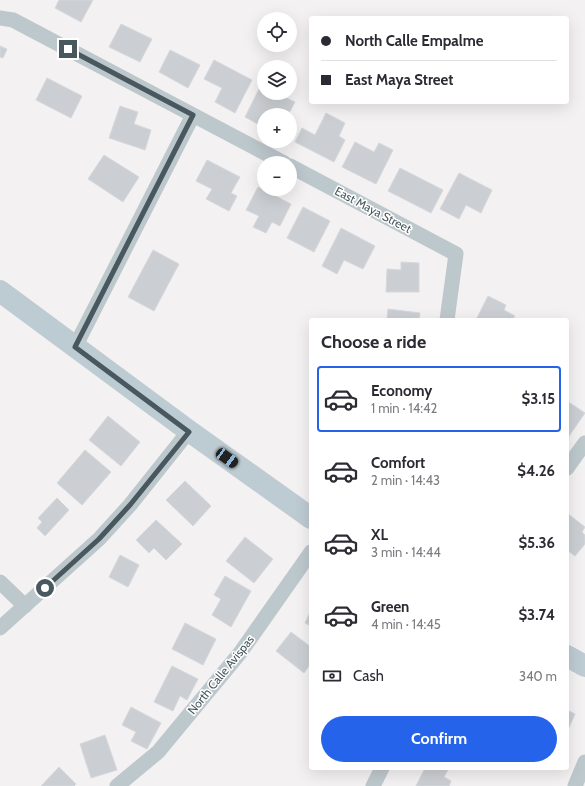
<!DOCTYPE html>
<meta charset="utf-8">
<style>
:root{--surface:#fff;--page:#f7f7f7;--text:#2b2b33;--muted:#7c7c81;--line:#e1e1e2;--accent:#2563eb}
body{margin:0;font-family:Cabin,sans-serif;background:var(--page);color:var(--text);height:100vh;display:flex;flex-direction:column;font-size:15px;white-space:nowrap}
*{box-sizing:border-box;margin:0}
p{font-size:13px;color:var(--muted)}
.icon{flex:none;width:22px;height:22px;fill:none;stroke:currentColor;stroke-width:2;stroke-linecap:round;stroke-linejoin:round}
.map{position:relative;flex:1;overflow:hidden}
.side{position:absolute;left:309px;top:318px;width:260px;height:452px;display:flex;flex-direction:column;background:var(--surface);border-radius:4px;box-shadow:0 4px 16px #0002}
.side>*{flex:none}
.guide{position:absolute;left:309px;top:16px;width:260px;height:88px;border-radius:4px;box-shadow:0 4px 16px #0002;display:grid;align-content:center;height:88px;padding:0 12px;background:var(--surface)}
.tools{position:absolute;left:257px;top:12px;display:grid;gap:8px}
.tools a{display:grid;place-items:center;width:40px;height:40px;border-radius:50%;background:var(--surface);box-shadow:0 4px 16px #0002;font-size:20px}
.end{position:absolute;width:18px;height:18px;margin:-9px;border:5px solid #49585e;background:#fff;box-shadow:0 0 0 2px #fff}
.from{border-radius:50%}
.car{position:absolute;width:12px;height:24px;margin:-12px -6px;border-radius:5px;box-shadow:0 0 3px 1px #0007;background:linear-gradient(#222 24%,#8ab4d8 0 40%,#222 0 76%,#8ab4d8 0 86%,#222 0)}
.guide b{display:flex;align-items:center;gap:14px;height:38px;font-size:15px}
.guide b+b{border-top:1px solid var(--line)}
.guide i{width:10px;height:10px;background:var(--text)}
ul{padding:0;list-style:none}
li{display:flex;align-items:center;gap:12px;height:66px;margin:0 8px 6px;padding:0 4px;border:2px solid transparent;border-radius:4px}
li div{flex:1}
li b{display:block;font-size:15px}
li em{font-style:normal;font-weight:800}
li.current{border-color:var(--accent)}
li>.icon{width:36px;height:36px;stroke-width:1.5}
h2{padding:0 12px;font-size:18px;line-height:48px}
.pay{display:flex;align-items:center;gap:10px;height:44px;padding:0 12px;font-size:15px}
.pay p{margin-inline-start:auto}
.action{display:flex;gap:8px;margin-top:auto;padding:8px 12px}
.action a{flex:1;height:46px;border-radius:24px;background:var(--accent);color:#fff;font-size:16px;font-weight:800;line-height:46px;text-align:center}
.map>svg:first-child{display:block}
</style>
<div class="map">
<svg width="585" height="786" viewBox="0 0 585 786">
<rect width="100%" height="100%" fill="#f3f1f1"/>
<path fill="#cbcfd3" stroke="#d5d8dc" d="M59,0h34l-12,22 -26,-14z
M121,24l31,15 -12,23 -31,-15z
M0,46l7,3 -4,9 -3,-1z
M170,50l30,15 -12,23 -29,-16z
M214,60l38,20 -17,33 -20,-11 7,-14 -18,-9z
M47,78l35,18 -11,22 -35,-18z
M261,85l3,2v6h12l19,9 -7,13h-14l-4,-2 -1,2h-5l-1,12 -18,-10z
M120,106l18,6 -4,12 17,6 -6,20 -36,-12z
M326,113l19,10 -6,13 6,4 -11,22 -39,-20 7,-14 13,7z
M355,142l19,10 5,-9 14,7 -17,34 -34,-17z
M104,155l35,22 -16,25 -35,-23z
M207,160l33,17 -9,16 6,3 -8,15 -23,-12 6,-10 -16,-8z
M400,168l43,22 -12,23 -43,-22z
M459,173l33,17 -11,23 -15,-8 -7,14 -19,-10z
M258,187l33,17 -11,22 -8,-4 -6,11 -13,-6 6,-11 -13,-6z
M303,207l27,14 -16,31 -27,-14z
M341,228l34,18 -12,23 -19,-9 -7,14 -15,-8z
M153,250l26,14 -25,47 -26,-14z
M401,262l18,1v29h-33l1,-23 14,1z
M488,296l18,9 -2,5 11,6 -3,4h-36z
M388,309l32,4 -1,7h-32z
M567,401l18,12 -18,26z
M108,416l32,26 -19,24 -32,-26z
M85,450l26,22 -29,33 -25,-22z
M185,481l26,25 -18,20 -27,-26z
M57,498l12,12 -24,26 -8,-8 5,-6 -4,-4z
M567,513l18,14 -3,5 3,3v9l-10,12 -8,-6z
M156,520l26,24 -16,16 -12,-12 -5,5 -13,-13z
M245,537l28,22 -19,24 -28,-22z
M120,555l19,10 -11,22 -19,-10z
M225,576l26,15 -20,36 -19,-12 9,-16 -7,-4z
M311,610v16l-6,-3z
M185,623l31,16 -13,26 -31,-16z
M291,632l20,15v16l-7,10 -28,-22z
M172,666l26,13 -11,21 -7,-4 -7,15 -19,-9z
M131,707l30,16 -14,26 -16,-8 5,-9 -14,-7z
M567,710l8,4 -8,18z
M105,735l12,35 -26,8 -11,-34z
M59,767l17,17 -2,2h-33z
M425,768h24l-5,9 7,4 -2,5h-33z"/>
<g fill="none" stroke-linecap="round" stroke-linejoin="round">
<path stroke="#bdc8cd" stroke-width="15" d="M0,18l13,2 271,143
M290,166l166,88 -9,66
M75,347l118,-232
M567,468l18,-25
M0,582l25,24
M0,628l99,-89 31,-34 59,-74
M117,786l41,-34 82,-99 71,-101
M373,786l9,-18
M575,786l10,-24"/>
<path stroke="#bdcbd2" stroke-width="22" d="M0,291l189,140 122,87
M567,656l18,10"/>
</g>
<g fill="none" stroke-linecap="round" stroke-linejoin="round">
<path stroke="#49585e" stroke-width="5" d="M45,588l54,-49 31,-34 59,-73 -114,-85 118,-232 -125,-66"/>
</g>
<g text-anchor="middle" stroke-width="3" stroke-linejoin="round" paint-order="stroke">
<g font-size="12" fill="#49585e" stroke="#fff">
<text transform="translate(373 210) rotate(28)" y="4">East Maya Street</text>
<text transform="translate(221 675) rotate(-51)" y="4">North Calle Avispas</text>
</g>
</g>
</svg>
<div class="tools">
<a><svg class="icon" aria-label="locate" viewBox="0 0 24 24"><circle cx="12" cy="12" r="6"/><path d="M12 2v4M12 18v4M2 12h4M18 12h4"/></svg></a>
<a><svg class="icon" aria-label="layers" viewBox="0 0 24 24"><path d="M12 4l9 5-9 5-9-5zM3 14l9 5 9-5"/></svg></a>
<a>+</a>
<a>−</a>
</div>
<i class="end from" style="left:45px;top:588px"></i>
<i class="end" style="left:68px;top:49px"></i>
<i class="car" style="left:227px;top:458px;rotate:126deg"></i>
<div class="guide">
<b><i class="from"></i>North Calle Empalme</b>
<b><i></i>East Maya Street</b>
</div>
<section class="side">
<h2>Choose a ride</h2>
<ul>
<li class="current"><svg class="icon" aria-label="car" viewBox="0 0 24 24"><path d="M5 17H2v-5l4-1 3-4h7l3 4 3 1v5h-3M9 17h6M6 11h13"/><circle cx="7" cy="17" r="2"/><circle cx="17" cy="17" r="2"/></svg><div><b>Economy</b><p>1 min · 14:42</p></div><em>$3.15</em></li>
<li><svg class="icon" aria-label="car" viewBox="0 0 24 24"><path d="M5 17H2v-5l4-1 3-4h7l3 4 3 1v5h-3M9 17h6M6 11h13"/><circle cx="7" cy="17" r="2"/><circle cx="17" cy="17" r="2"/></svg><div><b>Comfort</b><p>2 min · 14:43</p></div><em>$4.26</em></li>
<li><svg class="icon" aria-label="car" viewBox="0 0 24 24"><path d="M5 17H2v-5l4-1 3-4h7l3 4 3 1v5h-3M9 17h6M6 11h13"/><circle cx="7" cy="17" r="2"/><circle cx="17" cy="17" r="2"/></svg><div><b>XL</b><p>3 min · 14:44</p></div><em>$5.36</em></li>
<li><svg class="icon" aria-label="car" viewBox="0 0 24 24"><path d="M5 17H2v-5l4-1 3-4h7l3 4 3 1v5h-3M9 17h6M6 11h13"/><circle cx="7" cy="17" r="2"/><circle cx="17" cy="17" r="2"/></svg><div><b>Green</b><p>4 min · 14:45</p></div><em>$3.74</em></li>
</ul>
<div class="pay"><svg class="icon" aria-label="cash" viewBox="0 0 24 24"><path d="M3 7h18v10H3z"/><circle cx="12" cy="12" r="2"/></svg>Cash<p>340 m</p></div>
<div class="action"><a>Confirm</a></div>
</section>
</div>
